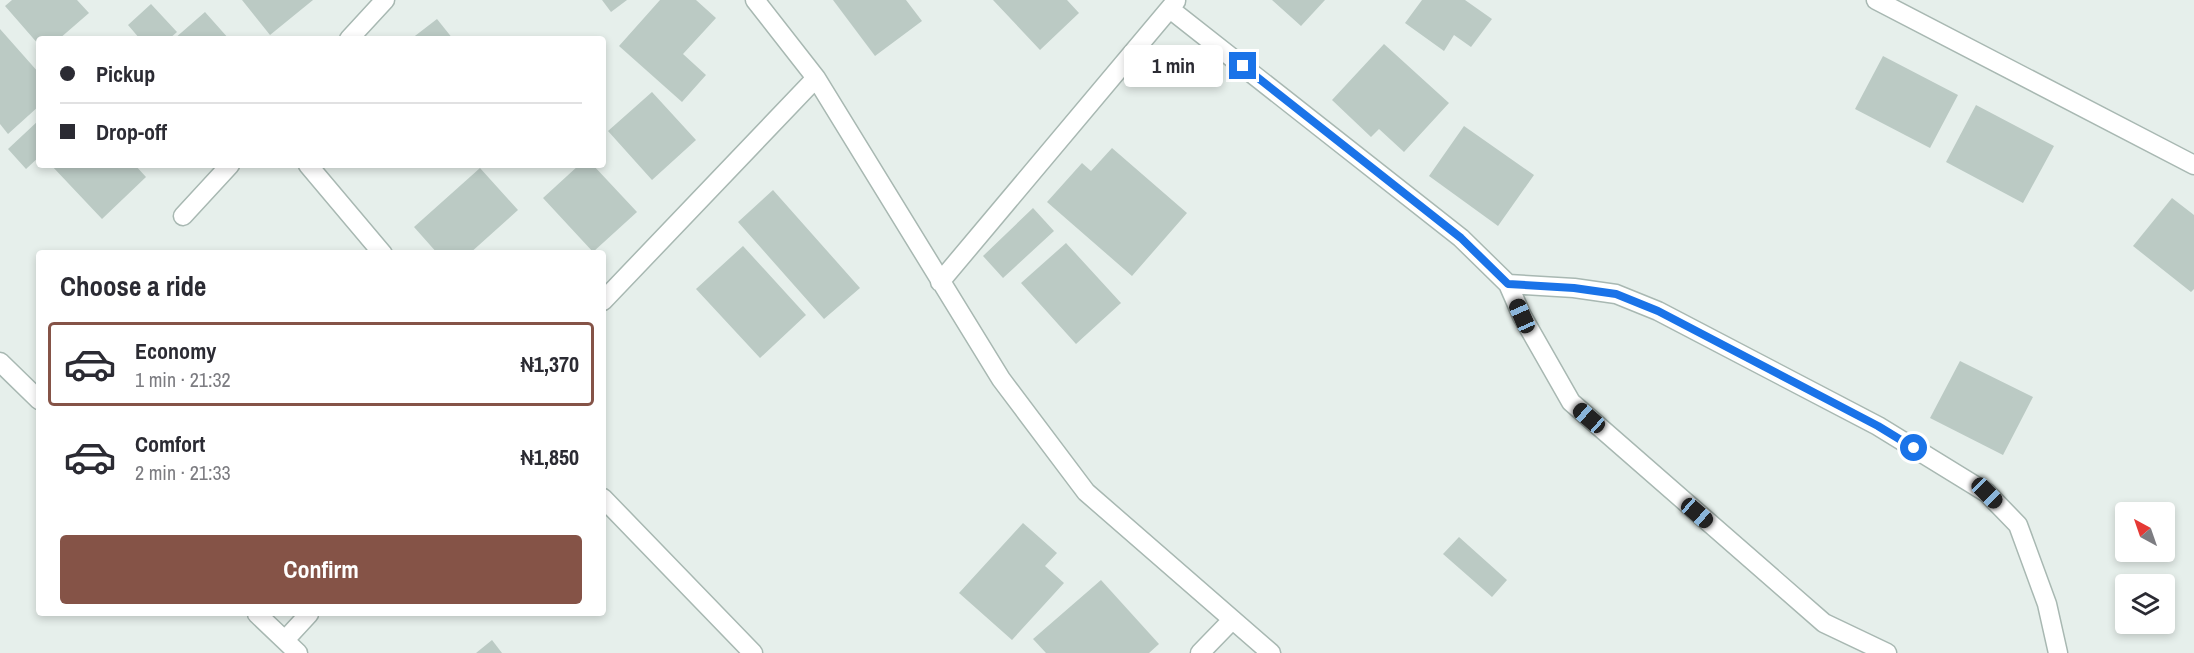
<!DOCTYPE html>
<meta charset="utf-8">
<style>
:root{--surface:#fff;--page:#f7f7f7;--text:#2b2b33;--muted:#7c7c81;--line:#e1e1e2;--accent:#855347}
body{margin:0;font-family:"Archivo Narrow",sans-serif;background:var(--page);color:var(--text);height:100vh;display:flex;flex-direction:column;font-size:22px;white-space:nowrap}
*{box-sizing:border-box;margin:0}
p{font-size:20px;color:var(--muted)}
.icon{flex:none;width:33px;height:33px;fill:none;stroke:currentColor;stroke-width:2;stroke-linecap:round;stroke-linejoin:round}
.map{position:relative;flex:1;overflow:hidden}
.panel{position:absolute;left:36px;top:250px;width:570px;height:366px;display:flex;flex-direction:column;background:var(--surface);border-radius:6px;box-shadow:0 3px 9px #0003}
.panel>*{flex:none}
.banner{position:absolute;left:36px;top:36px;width:570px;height:132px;border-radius:6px;box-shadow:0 3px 9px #0003;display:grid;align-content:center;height:132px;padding:0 24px;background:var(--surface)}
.needle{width:39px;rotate:320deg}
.controls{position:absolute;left:2115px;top:502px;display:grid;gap:12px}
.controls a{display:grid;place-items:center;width:60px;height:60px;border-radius:6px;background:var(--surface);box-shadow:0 3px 9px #0003;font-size:30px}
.end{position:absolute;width:27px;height:27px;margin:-14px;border:8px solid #1a73e8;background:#fff;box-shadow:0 0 0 3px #fff}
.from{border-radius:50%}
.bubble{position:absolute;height:42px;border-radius:6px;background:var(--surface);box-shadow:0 3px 9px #0003;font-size:20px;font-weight:800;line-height:42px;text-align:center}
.car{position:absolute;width:18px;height:36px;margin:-18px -9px;border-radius:8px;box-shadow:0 0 4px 2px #0007;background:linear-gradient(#222 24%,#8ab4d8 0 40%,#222 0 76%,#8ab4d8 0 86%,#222 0)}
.banner b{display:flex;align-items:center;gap:21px;height:57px;font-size:22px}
.banner b+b{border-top:2px solid var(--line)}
.banner i{width:15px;height:15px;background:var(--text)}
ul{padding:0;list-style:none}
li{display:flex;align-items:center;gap:18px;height:84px;margin:0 12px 9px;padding:0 12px;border:3px solid transparent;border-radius:6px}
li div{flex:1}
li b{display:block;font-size:22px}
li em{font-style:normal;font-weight:800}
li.current{border-color:var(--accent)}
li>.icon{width:54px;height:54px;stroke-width:1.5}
h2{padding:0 24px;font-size:27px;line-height:72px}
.button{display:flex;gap:12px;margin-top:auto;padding:12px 24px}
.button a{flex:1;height:69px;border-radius:6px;background:var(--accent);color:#fff;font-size:24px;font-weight:800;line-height:69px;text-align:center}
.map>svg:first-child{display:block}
</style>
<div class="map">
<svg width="2194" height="653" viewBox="0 0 2194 653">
<rect width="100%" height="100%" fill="#e6efeb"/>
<path fill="#bbcac4" d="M12,0h65l12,13 -30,26h-20v6l-34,-39z
M242,0h71l-43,35z
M602,0h25l-16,12z
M660,0h36l20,18 -33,36 23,21 -24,27 -63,-56z
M833,0h73l16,21 -47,35z
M993,0h74l12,13 -39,37z
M1272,0h53l-24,26z
M1422,0h43l27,19 -21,28 -17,-12 -10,16 -39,-28z
M151,4l26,28 -8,7h-29l-12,-14z
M205,12l24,27h-55z
M437,19l16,20h-42z
M0,29l39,44v33l-31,28 -8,-10z
M1384,44l65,59 -45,49 -25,-23 -8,8 -39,-37z
M1883,56l75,39 -28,53 -75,-39z
M652,92l44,48 -44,40 -44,-49z
M1976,105l78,41 -31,57 -77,-41z
M39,120v37l-13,12 -18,-20z
M1464,126l70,49 -36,51 -69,-50z
M1112,148l75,65 -55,63 -85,-74 35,-39 9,8z
M51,165h84l11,12 -44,42z
M579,165h14l44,47 -44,40 -50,-54z
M480,168l38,42 -49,44h-31l-24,-27z
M773,190l87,98 -36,31 -86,-97z
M2172,198l22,17v74l-3,3 -58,-46z
M1033,208l21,23 -51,47 -20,-22z
M1066,243l55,60 -45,41 -55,-61z
M743,246l63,69 -46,43 -64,-69z
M1960,361l73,36 -30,58 -73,-37z
M1023,523l34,30 -12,13 19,17 -52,57 -53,-47z
M1459,537l48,43 -15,17 -49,-43z
M1101,580l58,64 -10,9h-103l-13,-14z
M492,640l10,13h-26z"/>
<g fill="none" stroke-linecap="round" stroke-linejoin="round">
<defs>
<path id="minor" d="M755,0l61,78 185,301 85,113 185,161
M1876,0l318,165
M1170,9l291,229 47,46 14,32 49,86 253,221 63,30
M349,39l36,-39
M308,165l75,89
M183,216l47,-51
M940,282l236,-281
M1508,284l66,4 42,6 42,17 220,115 109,67 31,32 29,79 11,49
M603,301l213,-223
M0,362l39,38
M603,498l150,155
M257,614l41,39
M285,640l24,-26
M1200,653l32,-33"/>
</defs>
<use href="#minor" stroke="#a8b8b2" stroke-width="21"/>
<use href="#minor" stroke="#fff" stroke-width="18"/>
</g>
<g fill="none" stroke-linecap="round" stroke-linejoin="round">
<path stroke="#1a73e8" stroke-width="8" d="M1243,66l218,172 47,46 66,4 42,6 42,17 220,115 36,22"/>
</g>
</svg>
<div class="controls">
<a><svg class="needle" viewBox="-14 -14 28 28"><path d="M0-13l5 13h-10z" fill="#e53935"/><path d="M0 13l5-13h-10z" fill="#7c7c81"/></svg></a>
<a><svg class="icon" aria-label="layers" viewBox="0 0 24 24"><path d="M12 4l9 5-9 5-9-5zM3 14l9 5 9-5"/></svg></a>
</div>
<i class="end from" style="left:1914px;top:448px"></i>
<i class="end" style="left:1243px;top:66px"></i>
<div class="bubble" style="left:1124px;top:45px;width:99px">1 min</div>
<i class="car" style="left:1522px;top:316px;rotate:336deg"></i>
<i class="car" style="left:1589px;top:418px;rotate:311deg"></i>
<i class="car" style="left:1987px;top:493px;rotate:135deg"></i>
<i class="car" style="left:1697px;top:513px;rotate:131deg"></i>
<div class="banner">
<b><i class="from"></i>Pickup</b>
<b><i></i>Drop-off</b>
</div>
<section class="panel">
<h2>Choose a ride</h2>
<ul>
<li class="current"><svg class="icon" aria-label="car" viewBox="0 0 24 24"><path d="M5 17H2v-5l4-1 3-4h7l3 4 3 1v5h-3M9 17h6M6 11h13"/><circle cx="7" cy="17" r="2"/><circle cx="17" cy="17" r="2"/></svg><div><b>Economy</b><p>1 min · 21:32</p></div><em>₦1,370</em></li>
<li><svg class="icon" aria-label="car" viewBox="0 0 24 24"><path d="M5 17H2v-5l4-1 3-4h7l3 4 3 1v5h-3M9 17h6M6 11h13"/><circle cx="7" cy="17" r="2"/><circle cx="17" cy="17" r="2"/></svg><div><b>Comfort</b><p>2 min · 21:33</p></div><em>₦1,850</em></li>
</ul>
<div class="button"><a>Confirm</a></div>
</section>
</div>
